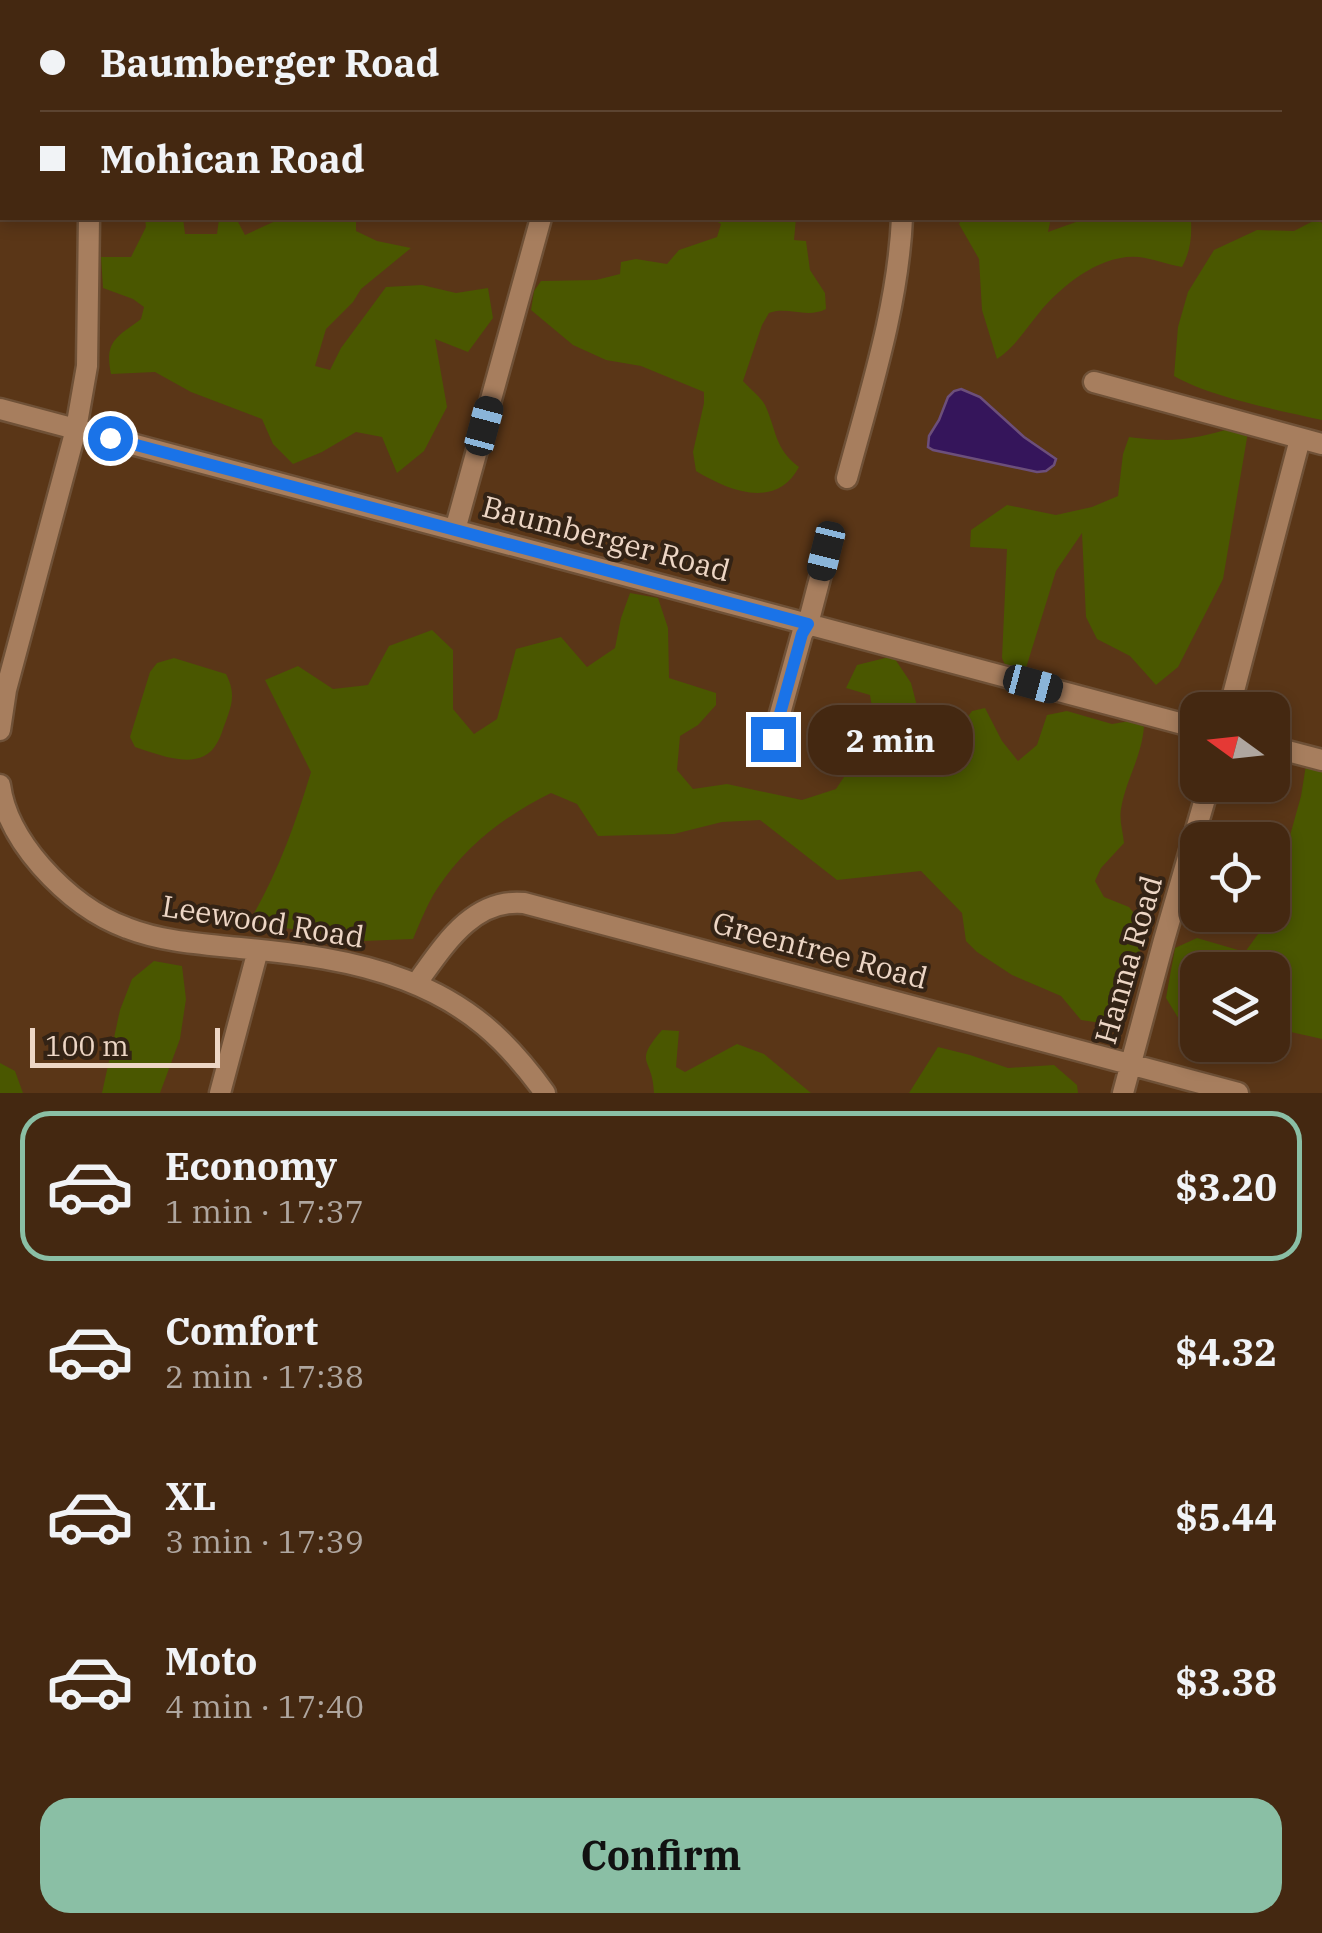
<!DOCTYPE html>
<meta charset="utf-8">
<style>
:root{--surface:#442811;--page:#4b301a;--text:#f1f3f6;--muted:#afa69f;--line:#5c4431;--accent:#8abfa5}
body{margin:0;font-family:"IBM Plex Serif",serif;background:var(--page);color:var(--text);height:100vh;display:flex;flex-direction:column;font-size:38px;white-space:nowrap}
*{box-sizing:border-box;margin:0}
p{font-size:32px;color:var(--muted)}
.icon{flex:none;width:55px;height:55px;fill:none;stroke:currentColor;stroke-width:2;stroke-linecap:round;stroke-linejoin:round}
.map{position:relative;height:1093px;overflow:hidden}
.details{display:flex;flex-direction:column;background:var(--surface);flex:1}
.details>*{flex:none}
.guide{position:absolute;left:0px;top:0px;width:1322px;height:220px;box-shadow:0 5px 15px #0003,0 0 0 2px var(--line);display:grid;align-content:center;height:220px;padding:0 40px;background:var(--surface)}
.needle{width:65px;rotate:285deg}
.controls{position:absolute;left:1180px;top:692px;display:grid;gap:20px}
.controls a{display:grid;place-items:center;width:110px;height:110px;border-radius:20px;background:var(--surface);box-shadow:0 5px 15px #0003,0 0 0 2px var(--line);font-size:50px}
.scale{position:absolute;left:30px;bottom:25px;width:190px;box-sizing:border-box;padding-left:10px;border:5px solid #edd6c5;border-top:0;font-size:28px;line-height:35px;white-space:nowrap;color:#edd6c5;-webkit-text-stroke:8px #332315;paint-order:stroke}
.end{position:absolute;width:45px;height:45px;margin:-22px;border:12px solid #1a73e8;background:#fff;box-shadow:0 0 0 5px #fff}
.from{border-radius:50%}
.bubble{position:absolute;height:70px;border-radius:30px;background:var(--surface);box-shadow:0 5px 15px #0003,0 0 0 2px var(--line);font-size:32px;font-weight:800;line-height:70px;text-align:center}
.car{position:absolute;width:30px;height:60px;margin:-30px -15px;border-radius:12px;box-shadow:0 0 8px 2px #0007;background:linear-gradient(#222 24%,#8ab4d8 0 40%,#222 0 76%,#8ab4d8 0 86%,#222 0)}
.guide b{display:flex;align-items:center;gap:35px;height:95px;font-size:38px}
.guide b+b{border-top:2px solid var(--line)}
.guide i{width:25px;height:25px;background:var(--text)}
ul{padding:18px 0 0;list-style:none}
li{display:flex;align-items:center;gap:30px;height:150px;margin:0 20px 15px;padding:0 20px;border:5px solid transparent;border-radius:30px}
li div{flex:1}
li b{display:block;font-size:38px}
li em{font-style:normal;font-weight:800}
li.on{border-color:var(--accent)}
li>.icon{width:90px;height:90px;stroke-width:1.5}
.action{display:flex;gap:20px;margin-top:auto;padding:20px 40px}
.action a{flex:1;height:115px;border-radius:30px;background:var(--accent);color:#111;font-size:40px;font-weight:800;line-height:115px;text-align:center}
.map>svg:first-child{display:block}
</style>
<div class="map">
<svg width="1322" height="1093" viewBox="0 0 1322 1093">
<rect width="100%" height="100%" fill="#5a3617"/>
<path fill="#4a5700" d="M167,0h393v2h-394z
M995,0h170l3,2h-174z
M145,218h38l2,16h32l2,-15 18,1 8,15 37,-17h74v13l21,10 34,7 -50,41 -8,13 -27,27 -11,37 15,4 11,-22 45,-61 36,-2 34,8 32,-5 5,30 -25,34 -33,-13 12,68 -23,44 -27,22 -15,-36 -26,-5 -34,20 -29,12 -20,-20 -11,-25 -71,-27 -36,-20 -44,2c-7,-33 6,-37 30,-55l3,-12 -11,-8 -30,-11 -2,-31h30l15,-30z
M712,218h84l-2,22 12,1 4,29 15,23 1,16c-19,10 -39,-3 -57,4l-7,12 -19,56c7,8 17,15 22,24 12,26 9,43 34,62 -23,43 -70,24 -103,4l-3,-19 11,-49v-11l-63,-26 -35,-6 -33,-15 -42,-35 3,-19 7,-10 55,-1 24,-6 1,-12 15,-3 31,5 12,-14 38,-13 4,-13z
M962,218h89l-3,14 28,-10 5,-4h106l4,3c1,17 -1,31 -9,46 -13,-2 -25,-7 -37,-9 -40,-8 -83,27 -106,55 -14,17 -24,34 -42,46l-15,-49 -3,-51 -20,-35z
M1319,218l3,6v196c-44,-10 -109,-22 -148,-44l4,-49 10,-35 26,-42 43,-20 37,1z
M1225,430l23,2 -25,147 -45,88 -22,18 -26,-29 -33,-17 -11,-22 -4,-84 -26,38 -30,97 -20,-1 -4,-9 5,-109 -37,-2 1,-17 36,-25 49,10 36,-8 26,-11 5,-42 6,-17c40,5 57,4 96,-7z
M630,593l28,5 10,30 1,50 47,15v12l-18,20 -18,11 -3,34 16,19 34,-5 75,16 34,-11 14,-21 -28,-24 6,-11 22,-3 24,-10 -4,-25 -24,-7 11,-23 36,-9 18,27 12,46 13,17 21,-14 15,-21 13,-3 17,33 16,20 19,-16 10,-30 20,-4 45,13 24,-4 8,7c-3,32 -18,52 -23,82 -2,11 2,23 3,34l-23,25 -6,13 9,16 25,10 12,15 -2,51 -10,31 -15,21 -33,-5 -20,-24 -49,-21 -35,-23 -11,-11 -4,-28 -41,-42 -84,9 -77,-60 -38,2 -48,12 -76,2 -21,-32 -26,-11c-46,23 -85,52 -114,96 -10,15 -17,34 -24,50l-50,2 -114,-19c28,-47 46,-97 62,-150l-46,-92 33,-14 35,23 35,-4 21,-39 43,-16 21,20v59l21,25 23,-15 19,-70 45,-12 26,30 28,-19 6,-30z
M174,658l52,16c9,18 7,28 0,47 -3,7 -5,16 -9,22 -16,30 -57,12 -82,4l-5,-10 20,-65 7,-9z
M1306,765l16,5v269l-49,-11 -1,-58h-74l-1,60 -12,-1 -19,-31 9,-50 22,-10 48,14 27,-37 1,-18 28,-101z
M154,961l28,5 4,33 -6,40 -20,54h-58l18,-83 12,-31z
M662,1030l17,1 -3,36 9,5 52,-28 27,10 47,39h-157c-1,-37 -22,-28 8,-63z
M938,1047l32,8 38,13 46,-3 23,20 1,8h-169z
M0,1063l15,8 8,22h-23z"/>
<path fill="#35155b" stroke="#6c4f7b" stroke-width="2.5" d="M961,389l19,8 44,40 32,22 -2,6 -8,6 -9,1 -104,-22 -5,-3 1,-11 10,-16 9,-23 6,-6z"/>
<g fill="none" stroke-linecap="round" stroke-linejoin="round">
<defs>
<path id="minor" d="M101,2v-2
M600,2v-2
M920,2l1,-2
M0,167h2
M1320,183l2,1
M1094,382l228,62
M0,409l1198,319
M847,478c23,-86 51,-171 55,-260
M455,530l86,-312
M1229,710l71,-271
M0,730l6,-40 70,-261 11,-63 2,-148
M773,739l29,-105 6,-10 19,-73
M1272,747l50,13
M0,785c4,31 21,58 41,81 23,26 53,50 86,62 36,14 75,16 113,20 55,5 113,12 165,32 63,24 101,59 140,113
M416,984c27,-37 56,-86 108,-81l714,190
M220,1093l38,-143
M1123,1093l41,-153 45,-155"/>
</defs>
<use href="#minor" stroke="#6f5137" stroke-width="25"/>
<use href="#minor" stroke="#a77e5e" stroke-width="20"/>
</g>
<g fill="none" stroke-linecap="round" stroke-linejoin="round">
<path stroke="#1a73e8" stroke-width="12" d="M110,438l698,186 -6,10 -29,105"/>
</g>
<g text-anchor="middle" stroke-width="8" stroke-linejoin="round" paint-order="stroke">
<g font-size="30" fill="#edd6c5" stroke="#332315">
<text transform="translate(606 539) rotate(15)" y="10">Baumberger Road</text>
<text transform="translate(263 922) rotate(9)" y="10">Leewood Road</text>
<text transform="translate(820 951) rotate(15)" y="10">Greentree Road</text>
<text transform="translate(1129 960) rotate(-74)" y="10">Hanna Road</text>
</g>
</g>
</svg>
<div class="controls">
<a><svg class="needle" viewBox="-14 -14 28 28"><path d="M0-13l5 13h-10z" fill="#e53935"/><path d="M0 13l5-13h-10z" fill="#afa69f"/></svg></a>
<a><svg class="icon" aria-label="locate" viewBox="0 0 24 24"><circle cx="12" cy="12" r="6"/><path d="M12 2v4M12 18v4M2 12h4M18 12h4"/></svg></a>
<a><svg class="icon" aria-label="layers" viewBox="0 0 24 24"><path d="M12 4l9 5-9 5-9-5zM3 14l9 5 9-5"/></svg></a>
</div>
<div class="scale">100 m</div>
<i class="end from" style="left:110px;top:438px"></i>
<i class="end" style="left:773px;top:739px"></i>
<div class="bubble" style="left:808px;top:705px;width:165px">2 min</div>
<i class="car" style="left:484px;top:426px;rotate:15deg"></i>
<i class="car" style="left:826px;top:551px;rotate:194deg"></i>
<i class="car" style="left:1033px;top:684px;rotate:105deg"></i>
<div class="guide">
<b><i class="from"></i>Baumberger Road</b>
<b><i></i>Mohican Road</b>
</div>
</div>
<section class="details">
<ul>
<li class="on"><svg class="icon" aria-label="car" viewBox="0 0 24 24"><path d="M5 17H2v-5l4-1 3-4h7l3 4 3 1v5h-3M9 17h6M6 11h13"/><circle cx="7" cy="17" r="2"/><circle cx="17" cy="17" r="2"/></svg><div><b>Economy</b><p>1 min · 17:37</p></div><em>$3.20</em></li>
<li><svg class="icon" aria-label="car" viewBox="0 0 24 24"><path d="M5 17H2v-5l4-1 3-4h7l3 4 3 1v5h-3M9 17h6M6 11h13"/><circle cx="7" cy="17" r="2"/><circle cx="17" cy="17" r="2"/></svg><div><b>Comfort</b><p>2 min · 17:38</p></div><em>$4.32</em></li>
<li><svg class="icon" aria-label="car" viewBox="0 0 24 24"><path d="M5 17H2v-5l4-1 3-4h7l3 4 3 1v5h-3M9 17h6M6 11h13"/><circle cx="7" cy="17" r="2"/><circle cx="17" cy="17" r="2"/></svg><div><b>XL</b><p>3 min · 17:39</p></div><em>$5.44</em></li>
<li><svg class="icon" aria-label="car" viewBox="0 0 24 24"><path d="M5 17H2v-5l4-1 3-4h7l3 4 3 1v5h-3M9 17h6M6 11h13"/><circle cx="7" cy="17" r="2"/><circle cx="17" cy="17" r="2"/></svg><div><b>Moto</b><p>4 min · 17:40</p></div><em>$3.38</em></li>
</ul>
<div class="action"><a>Confirm</a></div>
</section>
